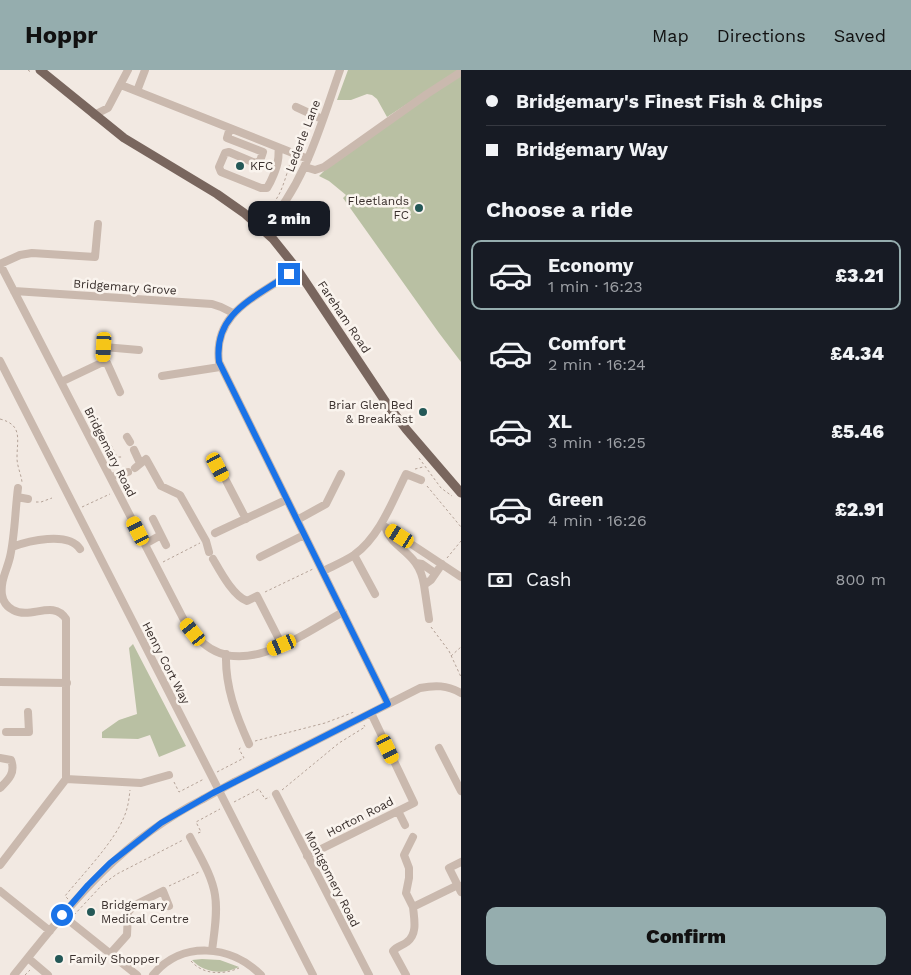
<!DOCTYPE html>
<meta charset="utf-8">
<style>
:root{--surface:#171b24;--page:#242831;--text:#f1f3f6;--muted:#9ea1a6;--line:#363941;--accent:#95adae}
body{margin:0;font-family:"Work Sans",sans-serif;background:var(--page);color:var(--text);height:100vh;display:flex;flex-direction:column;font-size:19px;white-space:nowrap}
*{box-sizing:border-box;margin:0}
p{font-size:16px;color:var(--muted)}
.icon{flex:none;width:28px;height:28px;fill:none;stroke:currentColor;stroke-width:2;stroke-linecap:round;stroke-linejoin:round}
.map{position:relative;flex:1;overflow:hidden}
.details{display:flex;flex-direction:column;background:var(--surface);width:450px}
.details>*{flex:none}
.banner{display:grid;align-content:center;height:110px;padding:0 25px;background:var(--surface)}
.end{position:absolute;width:22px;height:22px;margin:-11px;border:6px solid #1a73e8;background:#fff;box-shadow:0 0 0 2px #fff}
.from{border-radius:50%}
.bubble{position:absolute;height:35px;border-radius:10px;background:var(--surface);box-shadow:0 1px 4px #0004;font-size:16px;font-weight:800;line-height:35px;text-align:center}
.car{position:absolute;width:15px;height:30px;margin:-15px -8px;border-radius:6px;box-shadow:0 0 4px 1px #0007;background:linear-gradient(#f5c518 24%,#345 0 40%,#f5c518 0 76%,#345 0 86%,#f5c518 0)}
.banner b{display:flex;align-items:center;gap:18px;height:48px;font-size:19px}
.banner b+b{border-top:1px solid var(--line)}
.banner i{width:12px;height:12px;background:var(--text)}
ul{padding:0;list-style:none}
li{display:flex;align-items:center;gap:15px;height:70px;margin:0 10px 8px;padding:0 15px;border:2px solid transparent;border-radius:10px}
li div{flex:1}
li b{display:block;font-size:19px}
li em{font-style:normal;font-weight:800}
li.active{border-color:var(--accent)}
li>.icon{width:45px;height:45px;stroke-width:1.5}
h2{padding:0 25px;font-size:22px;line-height:60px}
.pay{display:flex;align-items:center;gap:12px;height:55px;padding:0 25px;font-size:19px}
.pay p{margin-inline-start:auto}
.action{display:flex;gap:10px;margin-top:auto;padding:10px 25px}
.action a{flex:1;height:58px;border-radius:10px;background:var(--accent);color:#111;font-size:20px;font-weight:800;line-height:58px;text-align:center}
header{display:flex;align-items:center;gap:30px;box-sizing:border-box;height:70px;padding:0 25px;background:var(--accent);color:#111}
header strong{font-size:24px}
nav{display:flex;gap:28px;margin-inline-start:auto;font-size:18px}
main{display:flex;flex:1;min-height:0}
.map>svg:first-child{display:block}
</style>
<header>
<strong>Hoppr</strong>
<nav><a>Map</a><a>Directions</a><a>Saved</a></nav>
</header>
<main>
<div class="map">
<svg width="461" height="905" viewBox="0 0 461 905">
<rect width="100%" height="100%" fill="#f2e9e2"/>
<path fill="#b9c0a3" d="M348,0h111l-72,47 -10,-18 -5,-4 -5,-1 -16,6h-14z
M461,4v288l-22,-29 -96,-135 3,-3 -17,-14 -10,-5 21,-21z
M133,574l53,102 -27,11 -9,-22 -12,4 -36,-1v-6l17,-12 18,-6 -8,-66z
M202,889l18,1 19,7c-16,8 -35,6 -47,-7z"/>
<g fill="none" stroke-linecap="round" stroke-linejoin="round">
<path stroke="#b5a398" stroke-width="1" stroke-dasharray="2.5 2.5" stroke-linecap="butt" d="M28,0l4,3
M252,139l6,3c22,-4 26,-32 33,-51
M280,163l6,-18
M0,349c23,6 17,20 17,39 0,8 4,16 5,24
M111,375l6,12h6
M419,388l22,30 11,8
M415,399l8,-2
M427,416l34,41
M36,432h5l11,-4
M82,437l28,-13
M447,488l14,-17
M163,492l37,-19
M265,522l48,-23
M431,557l18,24 12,26
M451,586l10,-9
M255,671l70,-18 29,-11
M217,702l27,-14 -5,-9 3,-2
M174,712l5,10 25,-13
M282,720l57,-47 26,-16 -1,-2
M234,732l25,-13 6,10 5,-2
M198,763l3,-1 -5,-10 24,-13
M169,816l30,-14
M68,829l-3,-3c18,-22 49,-54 59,-79 4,-9 5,-18 6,-27
M74,845l29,-31 14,-10 66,-34
M191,891c12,14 32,14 48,7
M25,905l5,-5"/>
<path stroke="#cab9ae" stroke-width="8" d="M121,15l187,74
M137,21l8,-21
M296,37l26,12
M94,45l14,-7 20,-38
M230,58l-3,10 36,14 -3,9 -5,2 -26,-11 -4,1 -6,14 2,5 40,16h6c4,-6 10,-20 11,-28 1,-4 0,-8 1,-12
M305,97l10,3 9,-3 103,-73 34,-22
M263,160c42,-45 57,-103 77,-160
M0,194l185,358c6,7 11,15 18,21 41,36 102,-10 140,-31
M0,194l20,-9 12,-2 63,4 3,-33
M289,204c-34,24 -76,39 -70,88l169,342
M14,221l198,13 9,3 12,6
M0,291l313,614
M103,293l1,-16 35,3
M162,306l58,-9
M61,312l40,-19h6l13,29
M127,367l3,5
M134,380l6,13
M219,397l27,52
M135,398l11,-9 15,27 19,9 26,46 3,11
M111,407l17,-5
M17,427l11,2
M153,449l13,26
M297,450l29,-16 15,-30
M381,454l80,53
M385,457c8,24 34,24 39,58
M215,463l71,-33
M145,474l16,-9
M12,477c16,-6 56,-16 68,2
M354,485l21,39
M260,487l44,-22
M213,489c7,12 20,37 34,42l10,-5 25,49
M416,493l6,1 13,9
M323,501c10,-5 22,-10 31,-16 26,-19 38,-53 52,-81l15,6
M429,549l-5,-34 7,-5 11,-16
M226,584c-1,33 10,61 23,90
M0,612l67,1
M6,662h23l-1,-20
M439,678l22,43
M0,688l11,2c5,13 -3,20 -11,28
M66,709l75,4 28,-8
M234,712l186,-94c15,-3 27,-3 41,5
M276,724l93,181
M398,741l7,14
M190,767c9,18 22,38 25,58 3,18 -1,38 -3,56
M307,786l107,-53 -43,-90
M461,792l-12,6 12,24
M0,795l66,-86v-160c-13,-20 -35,1 -53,-9 -6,-3 -10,-9 -11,-15 -2,-14 5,-25 8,-38 5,-22 5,-46 8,-69
M0,821l50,40
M413,837l-7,-14 3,-15v-10l-5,-13 9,-18
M62,845l75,60
M110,884l17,-19 1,-23 7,-7 28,-14 6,15
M28,888l20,17
M14,905c59,-73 103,-132 189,-176
M153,905c29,-35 78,-30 108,0
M406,905l-13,-24c4,-5 9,-5 14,-9 11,-8 7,-24 6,-35l45,-22"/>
<path stroke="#79665e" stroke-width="9" d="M40,0l84,68 93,56 27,19 29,26 24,30 90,135 19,25 55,64"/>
<path stroke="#cab9ae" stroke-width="8" d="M203,729l31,-17"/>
</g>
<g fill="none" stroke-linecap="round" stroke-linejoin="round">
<path stroke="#1a73e8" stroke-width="6" d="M62,845l26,-30 22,-22 51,-40 52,-30 175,-89 -169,-342c-6,-49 36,-64 70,-88"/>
</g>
<g fill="#245857" stroke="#faf4ee" stroke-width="2">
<circle cx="240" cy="96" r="5"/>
<circle cx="419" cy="138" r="5"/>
<circle cx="423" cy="342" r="5"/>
<circle cx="91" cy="842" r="5"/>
<circle cx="59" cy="889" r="5"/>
</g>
<g text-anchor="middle" stroke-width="5" stroke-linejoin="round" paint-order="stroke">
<g font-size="12" fill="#392f2c" stroke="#faf4ee">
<text transform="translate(303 66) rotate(-69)" y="4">Lederle Lane</text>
<text transform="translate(125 217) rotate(4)" y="4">Bridgemary Grove</text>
<text transform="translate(344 247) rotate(56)" y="4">Fareham Road</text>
<text transform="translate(110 382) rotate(63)" y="4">Bridgemary Road</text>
<text transform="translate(166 593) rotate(63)" y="4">Henry Cort Way</text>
<text transform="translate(360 747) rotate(-27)" y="4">Horton Road</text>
<text transform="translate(332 809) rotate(63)" y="4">Montgomery Road</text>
</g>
<g font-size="12" fill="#392f2c" stroke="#faf4ee" text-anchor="start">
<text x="250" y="100">KFC</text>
<text x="409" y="135" text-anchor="end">Fleetlands<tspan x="409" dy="14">FC</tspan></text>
<text x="413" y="339" text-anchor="end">Briar Glen Bed<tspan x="413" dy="14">&amp; Breakfast</tspan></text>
<text x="101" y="839">Bridgemary<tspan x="101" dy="14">Medical Centre</tspan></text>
<text x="69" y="893">Family Shopper</text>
</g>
</g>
</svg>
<i class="end from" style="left:62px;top:845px"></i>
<i class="end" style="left:289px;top:204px"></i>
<div class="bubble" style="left:248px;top:131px;width:82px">2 min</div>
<i class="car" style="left:104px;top:277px;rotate:183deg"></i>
<i class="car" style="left:218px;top:397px;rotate:152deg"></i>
<i class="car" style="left:138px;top:461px;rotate:333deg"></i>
<i class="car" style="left:400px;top:466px;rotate:303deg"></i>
<i class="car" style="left:193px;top:562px;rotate:321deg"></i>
<i class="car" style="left:282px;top:575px;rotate:247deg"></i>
<i class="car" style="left:388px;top:679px;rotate:154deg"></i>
</div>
<section class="details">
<div class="banner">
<b><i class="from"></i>Bridgemary's Finest Fish &amp; Chips</b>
<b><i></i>Bridgemary Way</b>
</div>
<h2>Choose a ride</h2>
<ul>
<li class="active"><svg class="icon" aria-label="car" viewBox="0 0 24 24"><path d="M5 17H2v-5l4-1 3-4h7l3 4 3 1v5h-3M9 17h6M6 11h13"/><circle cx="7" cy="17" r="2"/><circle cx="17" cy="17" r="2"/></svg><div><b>Economy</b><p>1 min · 16:23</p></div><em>£3.21</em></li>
<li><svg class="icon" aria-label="car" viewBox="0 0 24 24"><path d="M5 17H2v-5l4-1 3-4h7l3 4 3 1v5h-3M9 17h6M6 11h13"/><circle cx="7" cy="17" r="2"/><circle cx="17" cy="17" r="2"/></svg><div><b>Comfort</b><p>2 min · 16:24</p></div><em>£4.34</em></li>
<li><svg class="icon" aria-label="car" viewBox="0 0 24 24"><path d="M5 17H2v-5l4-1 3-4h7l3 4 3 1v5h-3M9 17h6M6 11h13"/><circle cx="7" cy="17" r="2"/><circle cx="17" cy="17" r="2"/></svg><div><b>XL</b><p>3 min · 16:25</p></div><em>£5.46</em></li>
<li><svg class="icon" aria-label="car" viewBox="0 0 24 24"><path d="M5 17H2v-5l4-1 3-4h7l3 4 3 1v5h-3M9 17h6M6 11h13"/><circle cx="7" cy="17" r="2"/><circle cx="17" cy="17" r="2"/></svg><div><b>Green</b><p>4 min · 16:26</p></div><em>£2.91</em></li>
</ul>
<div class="pay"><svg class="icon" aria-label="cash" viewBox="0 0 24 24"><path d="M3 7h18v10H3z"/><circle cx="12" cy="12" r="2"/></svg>Cash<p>800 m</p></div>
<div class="action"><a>Confirm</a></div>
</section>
</main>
